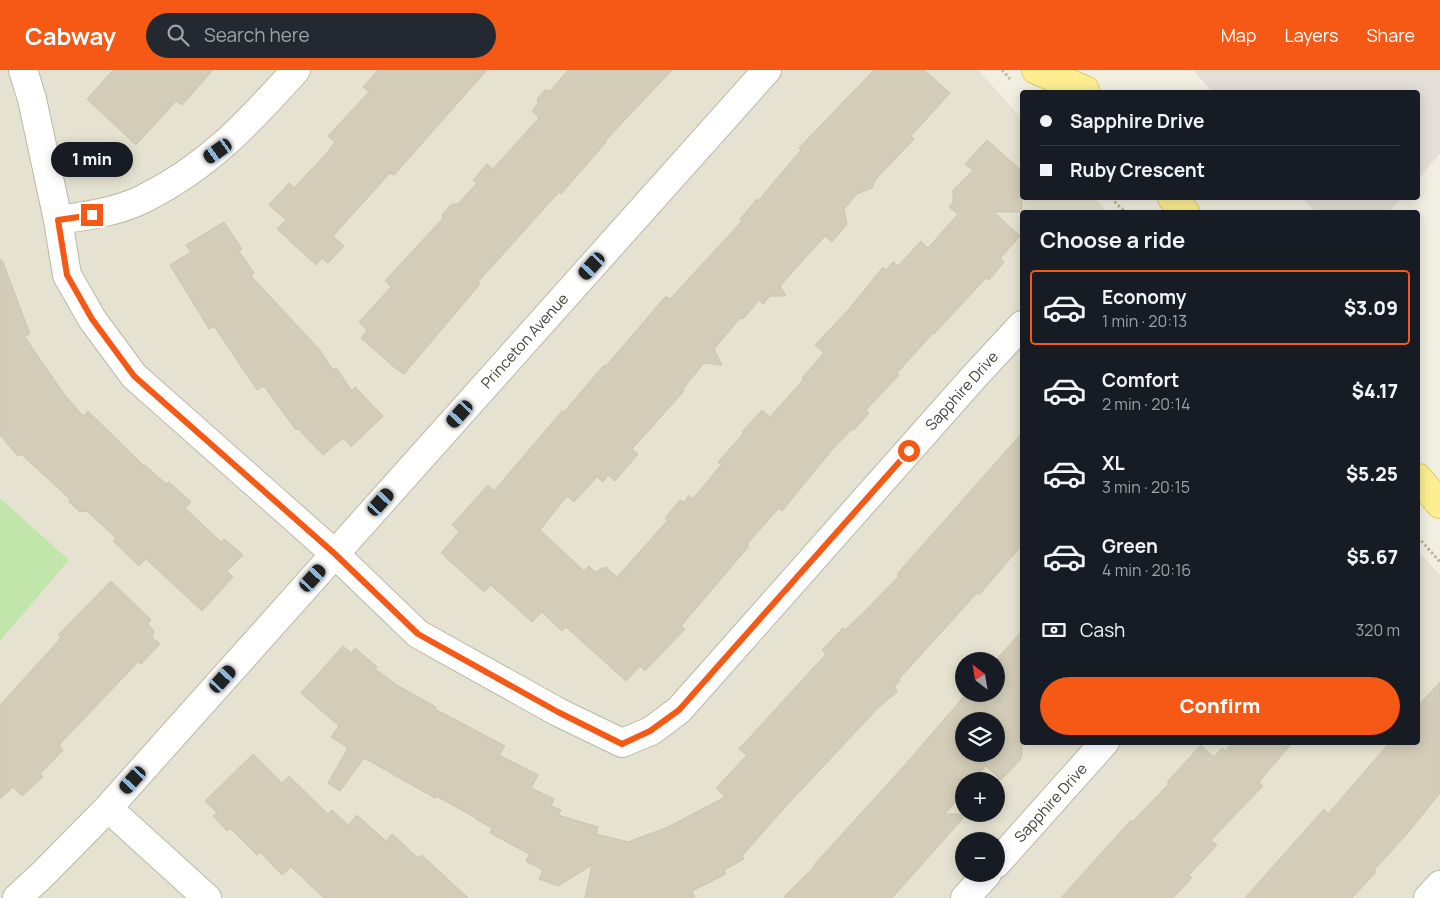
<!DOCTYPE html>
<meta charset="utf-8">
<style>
:root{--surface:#171b24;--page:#242831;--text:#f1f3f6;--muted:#9ea1a6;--line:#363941;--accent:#f55915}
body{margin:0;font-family:Manrope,sans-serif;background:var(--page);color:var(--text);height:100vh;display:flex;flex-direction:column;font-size:19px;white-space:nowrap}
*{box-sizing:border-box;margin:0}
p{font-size:16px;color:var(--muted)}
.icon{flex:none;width:28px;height:28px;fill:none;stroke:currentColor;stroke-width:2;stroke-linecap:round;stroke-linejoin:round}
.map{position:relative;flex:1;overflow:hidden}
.drawer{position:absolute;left:1020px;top:140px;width:400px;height:535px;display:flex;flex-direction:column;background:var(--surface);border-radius:5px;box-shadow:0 2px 12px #0003}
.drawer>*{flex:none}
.top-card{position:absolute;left:1020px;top:20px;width:400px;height:110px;border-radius:5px;box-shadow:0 2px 12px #0003;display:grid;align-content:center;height:110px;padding:0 20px;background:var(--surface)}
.needle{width:32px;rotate:329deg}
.buttons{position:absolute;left:955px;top:582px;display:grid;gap:10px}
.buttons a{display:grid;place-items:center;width:50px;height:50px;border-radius:50%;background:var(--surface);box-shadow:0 2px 12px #0003;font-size:25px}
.end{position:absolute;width:22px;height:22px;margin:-11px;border:6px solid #f55915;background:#fff;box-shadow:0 0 0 2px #fff}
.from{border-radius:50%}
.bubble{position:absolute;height:35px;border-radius:18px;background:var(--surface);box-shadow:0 2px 12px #0003;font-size:16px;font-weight:800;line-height:35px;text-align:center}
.car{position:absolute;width:15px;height:30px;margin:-15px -8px;border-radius:6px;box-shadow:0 0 4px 1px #0007;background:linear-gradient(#222 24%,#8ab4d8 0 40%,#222 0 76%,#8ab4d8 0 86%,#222 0)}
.top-card b{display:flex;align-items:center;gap:18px;height:48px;font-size:19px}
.top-card b+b{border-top:1px solid var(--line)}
.top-card i{width:12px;height:12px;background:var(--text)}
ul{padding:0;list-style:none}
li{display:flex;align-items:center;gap:15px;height:75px;margin:0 10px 8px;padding:0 10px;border:2px solid transparent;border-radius:5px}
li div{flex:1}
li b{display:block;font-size:19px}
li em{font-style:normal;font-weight:800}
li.current{border-color:var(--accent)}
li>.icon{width:45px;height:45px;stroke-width:1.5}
h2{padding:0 20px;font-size:22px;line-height:60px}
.pay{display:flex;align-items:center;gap:12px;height:55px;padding:0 20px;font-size:19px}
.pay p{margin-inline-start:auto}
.cta{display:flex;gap:10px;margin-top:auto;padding:10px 20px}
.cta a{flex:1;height:58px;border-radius:30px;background:var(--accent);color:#fff;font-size:20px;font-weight:800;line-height:58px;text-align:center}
header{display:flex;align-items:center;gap:30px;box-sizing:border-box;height:70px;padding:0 25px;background:var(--accent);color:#fff}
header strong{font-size:24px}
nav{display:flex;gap:28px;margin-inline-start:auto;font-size:18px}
.search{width:350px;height:45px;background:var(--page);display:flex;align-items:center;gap:12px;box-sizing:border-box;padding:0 18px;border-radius:28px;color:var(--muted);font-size:19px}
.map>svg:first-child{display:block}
</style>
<header>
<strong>Cabway</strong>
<div class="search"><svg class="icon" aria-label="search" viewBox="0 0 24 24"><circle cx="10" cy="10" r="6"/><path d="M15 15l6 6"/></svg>Search here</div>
<nav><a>Map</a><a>Layers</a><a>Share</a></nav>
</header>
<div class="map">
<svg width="1440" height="828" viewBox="0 0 1440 828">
<rect width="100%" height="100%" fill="#f1efe2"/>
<path fill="#e5e2d1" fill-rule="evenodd" d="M0,0h978l44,49v79h73l13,14h-86v530h396v-191l22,24v323h-1440v-257l69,-81 -69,-62zM964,591h32v33h-32zM964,651h32v33h-32zM964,711h32v33h-32zM964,771h32v33h-32z"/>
<path fill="#e3dfd8" d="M1193,0h247v83l-22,27v-88h-206z
M1302,128h100l-13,14h-74z"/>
<path fill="#c2e5ab" d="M0,428l69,62 -69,81z"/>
<path fill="#d2ccb8" stroke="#cdc5ac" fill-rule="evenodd" d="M113,0h100l-31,35 -6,-4 -40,44 -49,-46z
M378,0h109l-93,105 -4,-2 -57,63 11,10 -16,17 -6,-5 -6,7 -39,-36 9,-9 -17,-15 20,-22 5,5 32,-34 9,-12 -7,-6 41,-44 -6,-5z
M568,0h104l-66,70 1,1 -46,53 -2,-2 -81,90 2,2 -76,90 -9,-6 -34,-30 6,-8 -8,-8 32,-35 -6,-6 58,-63 -1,-4 10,-10h6l19,-21 -4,-3 14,-16 6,5 46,-51 -7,-7 6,-8 -1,-4 8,-9 5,1z
M874,0h50l26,23 -39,43 3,3 -38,40 -4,9 -15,6 -13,15 3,15 -15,18 -7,-6 -45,50 6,10h-16l-7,8 -4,-4 -16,19 -3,-1 -26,31 8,16 -18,-2 -22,27 2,1 -52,58 6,5 -23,27 -7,-6 -5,7 -6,-5 -23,25 -7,-6 -27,34 44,41 5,-5 6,6 11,-5 11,10 51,-57 -3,-2 15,-18 4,2 5,-7 4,4 28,-34 -3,-3 26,-29 -2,-1 20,-22 8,7 34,-38 -2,-1 22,-25 -9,-8 34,-36 34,-42 3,3 7,-8 5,4 23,-25 7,7 30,-34 -9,-7 4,-5v-12l20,-20 -8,-6 22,-24 35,31v41h-28l26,24 -20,23 4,3 -15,18 -3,-2 -52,56 -1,-1 -36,40 2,2 -33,35 3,3 -15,17 -1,-2 -21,22 -50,61 -3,-3 -32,36 2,2 -68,80 4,3 -40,42 -5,-5 -14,15 -60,-54 -4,4 -20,-19 -10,10 -41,-37 -7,7 -43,-39 18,-21 -7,-7 36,-40 6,6 68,-80 2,1 40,-47 2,1 60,-70 4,3 72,-78 -2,-2 17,-20 1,2 43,-51 -2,-2z
M224,152l18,27 -3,2 15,22 -3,3 68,73 14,21 3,-2 16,23 3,-4 28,29 -32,31 -8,-9 -20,17 -25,-26 -2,1 -32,-44 -7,4 -43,-64 -5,3 -39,-64 21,-13 -5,-7z
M0,190h2l28,74 -6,2 40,58 19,22 5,-5 56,55 1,-1 21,19 3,-2 22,20 -6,6 36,34 3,-3 19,16 -16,16 6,6 -31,34 -56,-52 -7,7 -26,-25 3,-3 -29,-27 -7,1 -11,-10 1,-3 -49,-45 -3,2 -18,-21z
M1022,363v112l-43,50 -2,-2 -78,86 1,2 -5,5 2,6 -18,15 -92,98 -45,51 2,3 -20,11 2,4 -34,17 3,7h-110l7,-33 -34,21 -19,-7 4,-9 -17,-9 3,-7 -39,-21 2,-5 -16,-9v-1l-40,-22 -1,2 -71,-40 -24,33 -12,-8 20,-35 -17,-11 8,-11 -38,-33 42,-47 8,7 4,-5 22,19 -2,2 22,16 39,22 -1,2 70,37 -6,9 39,20 -7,13 23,11 -3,7 10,4 -3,5 40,12 -2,7 32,8 40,-15 57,-30 -9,-9 31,-33 -8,-6 87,-95 -4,-4 21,-22 2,2 20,-19 34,-35 -2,-2z
M111,511l40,39 -3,4 6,7 -2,6 8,7 -19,20 -3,-2 -79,83 4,5 -23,24 3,3 -21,19 -9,-9 -13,12v-94l61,-67 -3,-3z
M1022,561v125l-3,5 -18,19 -15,-14 -14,15h-8v10l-19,23h22l-75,84h-109l32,-32 -1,-1 90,-99 62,-72h30l-1,-33zM964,651h32v33h-32z
M1440,612v111l-33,41 -33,36 2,2 -24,26h-107l79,-89 4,5 62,-72h28v-36z
M1233,672h60l-34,40 4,4 -52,54 6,5 -28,30 3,3 -19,20h-112l70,-78 1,2 37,-38 -2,-2 34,-37 13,12 8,-9 3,3z
M253,684l29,29 7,-7 39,38 4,-4 16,15 9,-10 29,26 6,-7 26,24 4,-3 46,43h-144l-33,-31 -9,8 -22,-23 -3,3 -27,-27 -3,3 -14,-15 4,-3 -12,-12z"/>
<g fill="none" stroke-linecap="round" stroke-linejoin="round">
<defs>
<path id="minor" d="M23,0l9,29 26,121 9,55 25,44 42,57 201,178 83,80 140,78 64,31 29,-12 28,-21 294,-332 49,-53
M58,150c28,-4 59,-8 85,-21 65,-32 105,-76 153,-129
M108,738l99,90
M996,794l109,-122
M17,828l26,-24 65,-66 659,-738
M965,828l22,-24
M1428,828l12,-13"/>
<path id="major" d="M1036,0l49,20
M1172,128l13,14
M1418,408l22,26"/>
</defs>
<use href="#minor" stroke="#bcb8a6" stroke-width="30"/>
<use href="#major" stroke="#e0cd61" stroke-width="30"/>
<path stroke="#bdb697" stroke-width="3" stroke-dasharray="2.5 2.5" stroke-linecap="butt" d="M1002,0l8,9
M1111,128l14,14
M1418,467l22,25"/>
<use href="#minor" stroke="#fff" stroke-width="28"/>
<use href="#major" stroke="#fcee91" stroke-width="28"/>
</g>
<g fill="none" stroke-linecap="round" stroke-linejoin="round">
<path stroke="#f55915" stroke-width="6" d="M92,145l-34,5 9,55 25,44 42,57 201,178 83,80 140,78 64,32 28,-13 29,-21 230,-259"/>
</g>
<g text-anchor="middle" stroke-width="5" stroke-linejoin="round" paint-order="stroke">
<g font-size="15" fill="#423f33" stroke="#fff">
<text transform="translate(525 271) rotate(-48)" y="5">Princeton Avenue</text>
<text transform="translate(962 321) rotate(-48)" y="5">Sapphire Drive</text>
<text transform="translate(1051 733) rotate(-48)" y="5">Sapphire Drive</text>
</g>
</g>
</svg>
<div class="buttons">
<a><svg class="needle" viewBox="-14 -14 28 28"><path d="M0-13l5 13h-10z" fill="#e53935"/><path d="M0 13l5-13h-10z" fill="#9ea1a6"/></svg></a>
<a><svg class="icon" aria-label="layers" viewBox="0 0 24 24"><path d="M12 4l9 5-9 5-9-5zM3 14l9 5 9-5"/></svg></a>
<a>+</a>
<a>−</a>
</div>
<i class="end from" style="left:909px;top:381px"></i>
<i class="end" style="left:92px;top:145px"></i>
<div class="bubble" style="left:51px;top:72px;width:82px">1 min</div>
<i class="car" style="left:218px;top:81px;rotate:235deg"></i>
<i class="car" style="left:592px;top:196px;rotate:222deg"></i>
<i class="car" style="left:460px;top:344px;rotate:222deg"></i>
<i class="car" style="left:381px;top:432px;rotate:42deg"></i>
<i class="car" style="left:313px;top:508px;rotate:42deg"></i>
<i class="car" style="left:223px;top:609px;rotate:42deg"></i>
<i class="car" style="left:133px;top:710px;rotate:222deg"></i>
<div class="top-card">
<b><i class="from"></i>Sapphire Drive</b>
<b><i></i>Ruby Crescent</b>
</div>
<section class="drawer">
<h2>Choose a ride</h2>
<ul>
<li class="current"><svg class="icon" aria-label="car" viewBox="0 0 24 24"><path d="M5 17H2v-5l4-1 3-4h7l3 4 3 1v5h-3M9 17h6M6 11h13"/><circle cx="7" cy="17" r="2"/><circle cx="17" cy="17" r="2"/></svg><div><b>Economy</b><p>1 min · 20:13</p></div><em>$3.09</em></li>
<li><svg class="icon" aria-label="car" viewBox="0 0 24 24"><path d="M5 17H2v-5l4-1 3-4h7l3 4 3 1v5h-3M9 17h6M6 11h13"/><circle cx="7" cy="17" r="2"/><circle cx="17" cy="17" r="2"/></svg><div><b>Comfort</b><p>2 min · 20:14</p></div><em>$4.17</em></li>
<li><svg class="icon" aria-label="car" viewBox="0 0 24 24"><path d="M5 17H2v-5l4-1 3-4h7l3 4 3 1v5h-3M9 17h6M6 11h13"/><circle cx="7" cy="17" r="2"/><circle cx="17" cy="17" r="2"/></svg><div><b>XL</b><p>3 min · 20:15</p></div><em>$5.25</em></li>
<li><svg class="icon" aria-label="car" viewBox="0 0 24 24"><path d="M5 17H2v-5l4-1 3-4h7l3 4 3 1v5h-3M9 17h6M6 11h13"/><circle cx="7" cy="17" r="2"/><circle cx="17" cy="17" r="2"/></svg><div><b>Green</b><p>4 min · 20:16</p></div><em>$5.67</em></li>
</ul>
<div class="pay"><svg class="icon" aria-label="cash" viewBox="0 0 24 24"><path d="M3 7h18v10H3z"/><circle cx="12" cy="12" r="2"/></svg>Cash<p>320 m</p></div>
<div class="cta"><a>Confirm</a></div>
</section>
</div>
